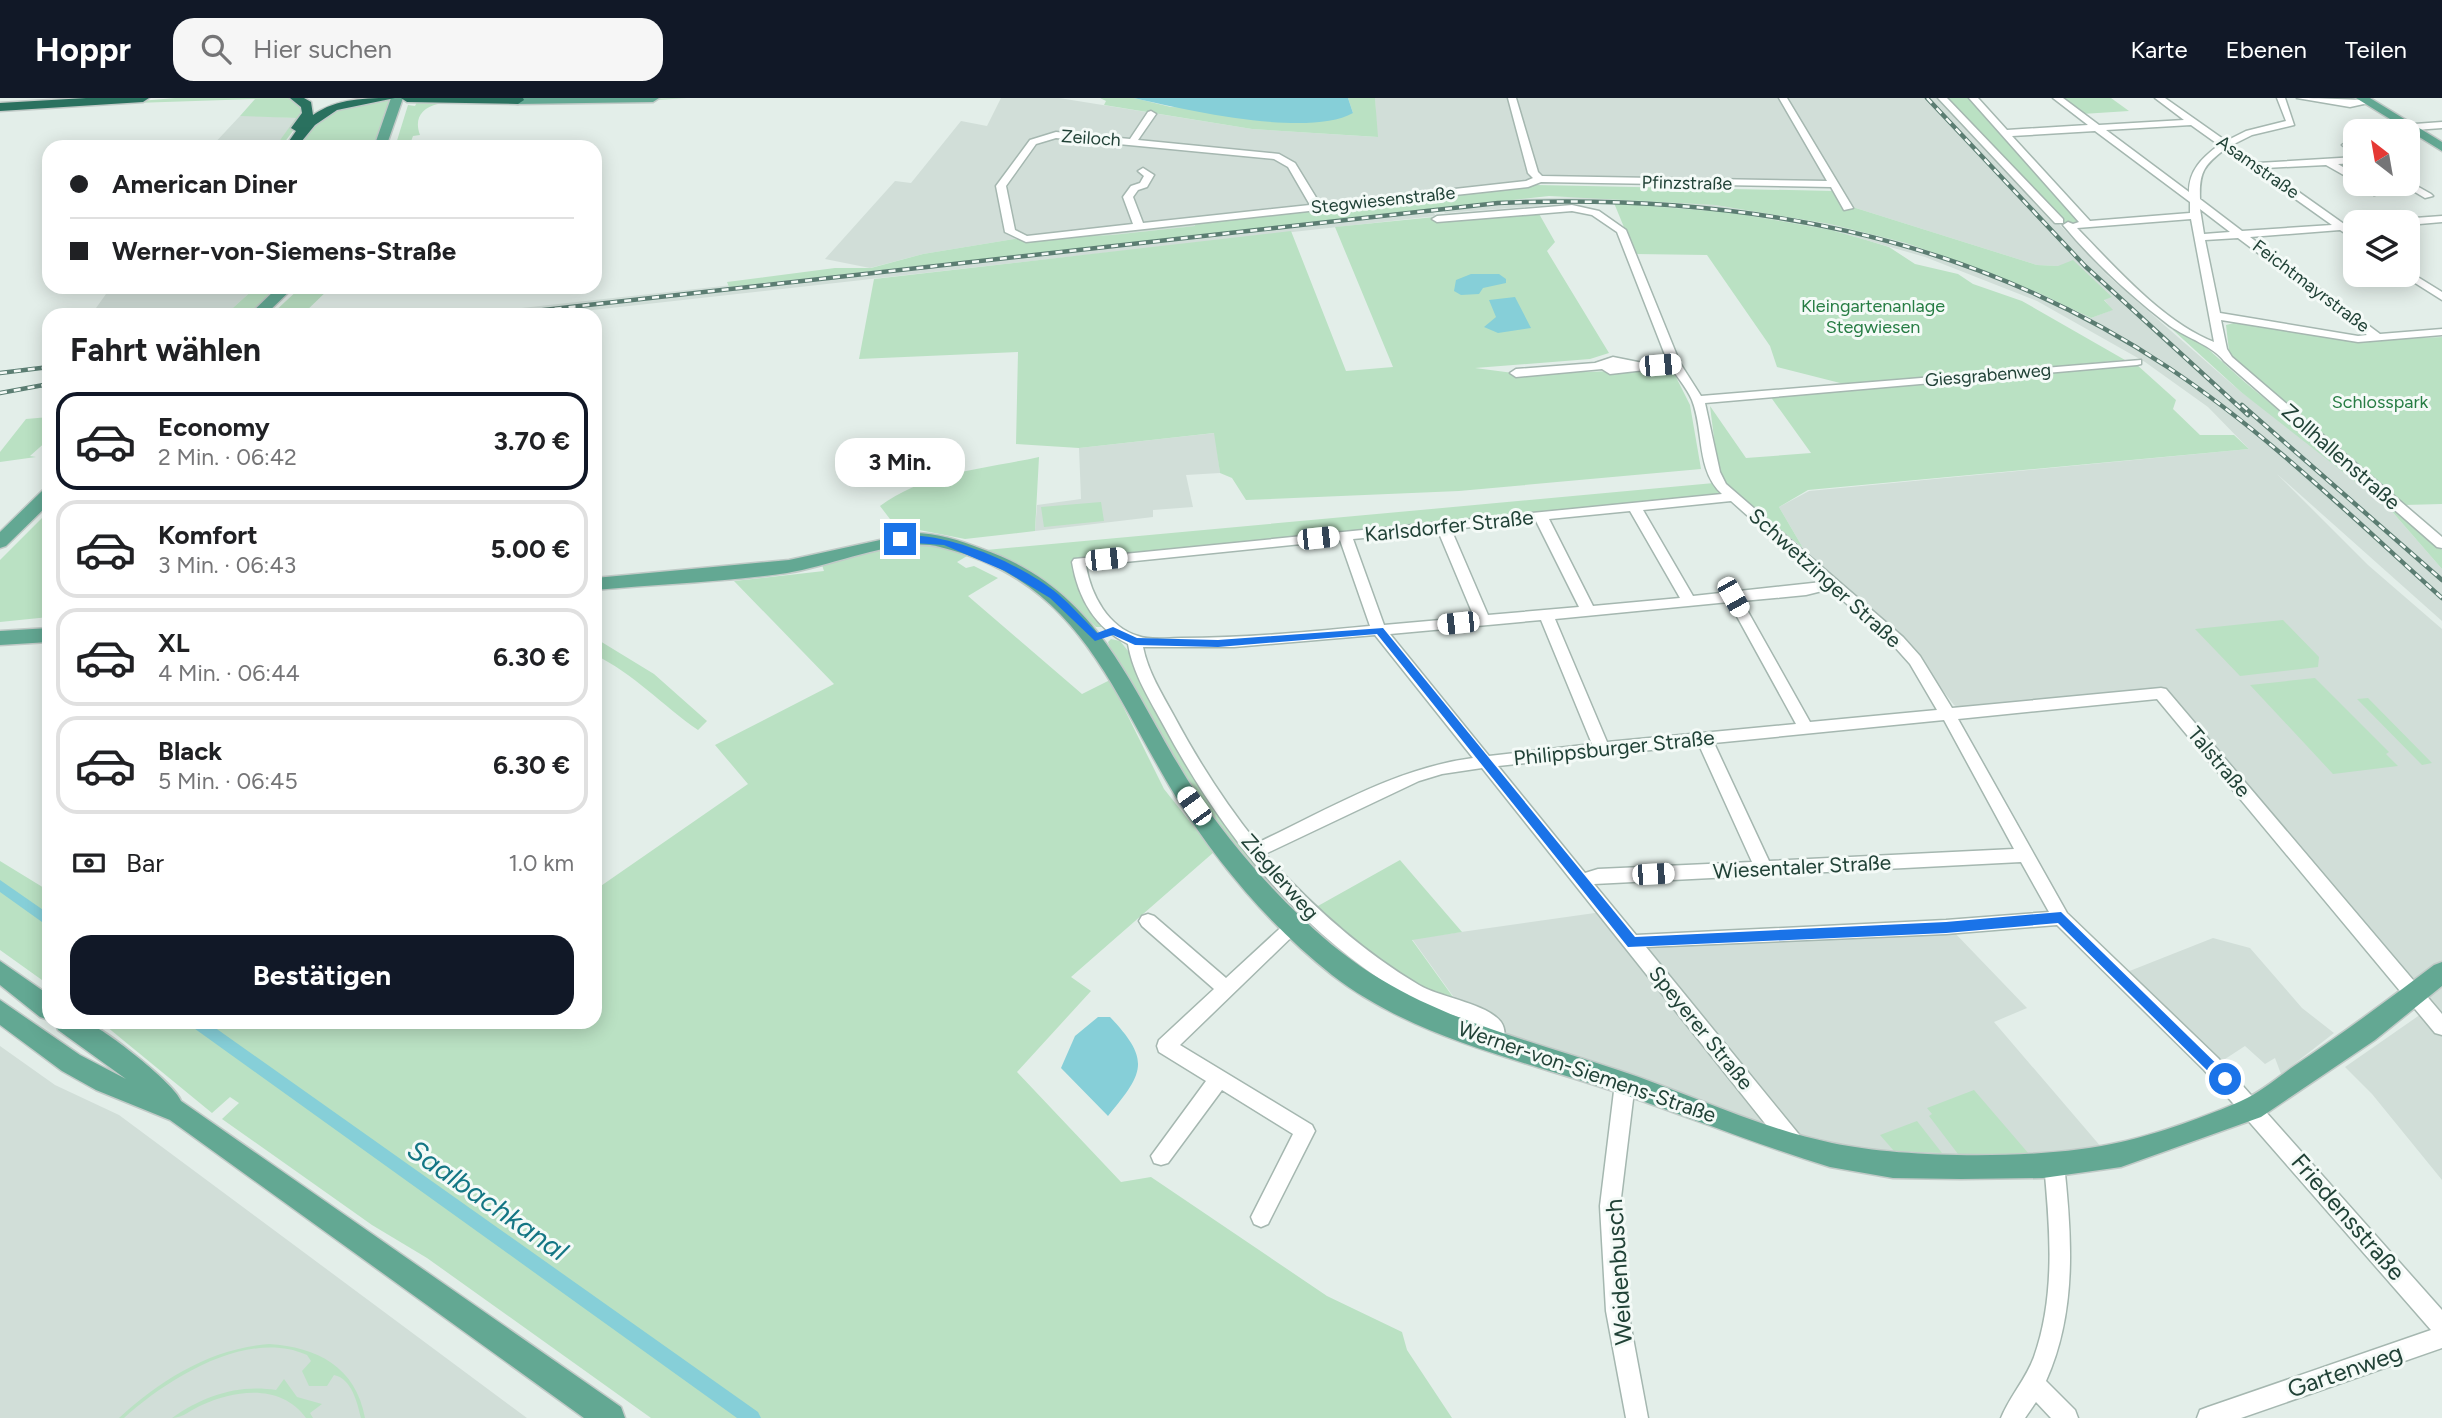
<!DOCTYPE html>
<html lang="de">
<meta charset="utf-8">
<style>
:root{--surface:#fff;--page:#f6f6f6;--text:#202124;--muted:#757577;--line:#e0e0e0;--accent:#111827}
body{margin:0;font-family:Figtree,sans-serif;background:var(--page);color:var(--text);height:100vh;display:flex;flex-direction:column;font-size:26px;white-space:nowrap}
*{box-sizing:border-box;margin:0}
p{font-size:23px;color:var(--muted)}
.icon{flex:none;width:38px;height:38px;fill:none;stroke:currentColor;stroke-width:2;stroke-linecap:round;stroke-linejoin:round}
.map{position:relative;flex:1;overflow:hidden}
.sheet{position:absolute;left:42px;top:210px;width:560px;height:721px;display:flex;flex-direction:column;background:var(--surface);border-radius:21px;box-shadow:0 4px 18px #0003}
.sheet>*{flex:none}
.top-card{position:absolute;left:42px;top:42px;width:560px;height:154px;border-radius:21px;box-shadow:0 4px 18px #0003;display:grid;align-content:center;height:154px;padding:0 28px;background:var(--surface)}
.needle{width:46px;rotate:329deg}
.tools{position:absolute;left:2343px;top:21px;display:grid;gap:14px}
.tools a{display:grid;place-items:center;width:77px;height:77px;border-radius:14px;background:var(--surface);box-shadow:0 4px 18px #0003;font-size:35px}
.end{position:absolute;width:32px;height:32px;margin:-16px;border:9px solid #1a73e8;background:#fff;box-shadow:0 0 0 4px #fff}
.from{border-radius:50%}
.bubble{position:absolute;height:49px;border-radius:21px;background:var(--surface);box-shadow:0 4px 18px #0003;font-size:23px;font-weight:700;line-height:49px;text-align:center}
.car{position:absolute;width:21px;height:42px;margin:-21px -10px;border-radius:9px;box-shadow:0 0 5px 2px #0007;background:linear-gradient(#fff 24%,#345 0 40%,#fff 0 76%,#345 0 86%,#fff 0)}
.top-card b{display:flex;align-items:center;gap:24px;height:66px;font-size:26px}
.top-card b+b{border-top:2px solid var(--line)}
.top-card i{width:18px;height:18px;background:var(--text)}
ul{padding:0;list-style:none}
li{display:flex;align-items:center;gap:21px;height:98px;margin:0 14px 10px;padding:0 14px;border:4px solid var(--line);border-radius:21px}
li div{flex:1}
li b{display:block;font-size:26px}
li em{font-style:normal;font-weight:700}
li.selected{border-color:var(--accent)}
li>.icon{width:63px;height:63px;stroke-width:1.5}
h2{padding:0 28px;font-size:32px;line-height:84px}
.pay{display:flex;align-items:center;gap:18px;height:77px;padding:0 28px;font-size:26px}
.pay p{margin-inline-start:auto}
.action{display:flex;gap:14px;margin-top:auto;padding:14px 28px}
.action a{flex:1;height:80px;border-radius:21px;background:var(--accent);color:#fff;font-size:28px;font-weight:700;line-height:80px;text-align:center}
header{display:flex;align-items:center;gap:42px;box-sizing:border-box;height:98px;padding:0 35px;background:var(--accent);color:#fff}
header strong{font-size:33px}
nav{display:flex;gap:38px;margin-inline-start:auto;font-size:24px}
.search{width:490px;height:63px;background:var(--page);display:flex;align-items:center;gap:18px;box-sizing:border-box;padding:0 24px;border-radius:21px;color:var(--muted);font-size:26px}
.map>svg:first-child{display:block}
</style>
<header>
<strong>Hoppr</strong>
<div class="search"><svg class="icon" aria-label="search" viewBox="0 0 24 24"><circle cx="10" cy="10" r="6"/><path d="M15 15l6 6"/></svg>Hier suchen</div>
<nav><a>Karte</a><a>Ebenen</a><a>Teilen</a></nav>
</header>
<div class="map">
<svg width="2442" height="1320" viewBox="0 0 2442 1320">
<rect width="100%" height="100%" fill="#e3eee9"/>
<path fill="#d1ded8" d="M1001,0h58l193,31 125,8 -2,-39h565l168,178 133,116 74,54 74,62 53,61v52l-165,-147 91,91 74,64v551l-70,-86 -27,-27 89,-62 -268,-315 -203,20 -9,-5 -56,-73 -79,-65 -16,-19 -24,-41 30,-16 440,-42 -41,-42 -63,-45 -108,-61 -112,-44 -94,-27 -96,-17 -121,-10 -27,-1 -142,11 -3,-6 70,-8 72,-2 131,8 115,19 76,19 133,50 52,25 21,-8 -8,-11 7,-2 -53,-31 -21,-1 -194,-61 -8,-13 -20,-10 -262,-3 -187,24 2,-7 -3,7 -170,21 1,3 -84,9 -98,4 -91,15 -53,14 -45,-9 70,-78 16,2 50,-62 26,5z
M240,18h17l40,2 -22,29h-64z
M1431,111l5,7 -888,99h-91z
M111,189h145l-31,28h-134z
M1215,335l5,40 -34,2 7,32 -40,3v7l-118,14 2,-26 44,-6 -2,-51z
M1616,812l32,37 304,-17 75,78 -33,14 108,126 -77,11 -160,-5 -60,-14 -287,-100 -60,-37 -46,-64z
M2213,840l37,10 52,60 32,25 -53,41 -6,-16 -10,6 -20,-18 -23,15 -95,-89z
M0,948l55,39 64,30 408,303h-527z"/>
<path fill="#bae1c3" d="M175,0h115l11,4 4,13 -24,32h-6l21,-29 -56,-2 15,-17 -150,5z
M687,0l-75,5 -174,1c-17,4 -24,15 -18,31l-7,1 -4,11h-14l13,-42 7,1 2,-4z
M1100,0h34l37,9 182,6 -5,-15h27l3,39 -126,-8 -148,-24 2,-4z
M1944,0h26l113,124 -25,1z
M2061,0h50l18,13 -47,3z
M381,1l11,1 -19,47h-78l27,-33z
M1537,87l298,6 8,13 194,61 21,1 15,-6 39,37 -8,3 9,10 -22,8 -52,-25 -65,-26 -68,-24 -76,-19 -115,-19 -166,-9 -820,91 -2,-5 108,-14h36l52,-14 91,-15 98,-4 83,-9v-3z
M1614,105l121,10 96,17 35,10 23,7 26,17 43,10 15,10 49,17 103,59 -277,25 -71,-18 -7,-21 -63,-91 -72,-1z
M1524,110l14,4 17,30 -8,9 62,102 -19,6 -115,9 46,6 151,-5 18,36 11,64 -242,22 -213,9 -14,-22 -12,-5 -6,-40 -135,15 -63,-4 2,-92 -159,7 15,-80 417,-48 55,140 47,-4 -58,-140z
M256,189h25l-30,28h-26z
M301,189h30l-29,28h-31z
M2234,225l122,18 86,-4v167l-38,1 -168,-144 -7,-10 -3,-26z
M2183,231c25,18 46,40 70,60 64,52 128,105 189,161v19l-53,-61 -148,-116 -68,-62z
M2136,266l40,36 -3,9 27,26h34l15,14 -441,41 -29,17 24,41 -84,-70 -9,-72 36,52 65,-5 -41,-57z
M49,319v22l-19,17 6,1 -36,5v-10l26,-33z
M1039,359l-4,74 -70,8 -66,-13 -6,-3 -13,-17c46,-34 104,-37 159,-49z
M1714,385l9,14 -649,62c0,27 13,44 29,66l-2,2h-5l-40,-38 -70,-39z
M1101,404l3,19 -60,6 -3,-20z
M49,413v106l-49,5v-62z
M934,446l33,12 -10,6 9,6 8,-2 24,12 -30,18 114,98 28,-14 54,109 50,63 -143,125 20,14 -74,81 104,110 30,-5 176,119 75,36 5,18 45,68h-801l-224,-160 -55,-33 -150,-106 17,-16 -9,-6 -18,16 -111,-91h494v-132l153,-106 -33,-39 119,-61 -100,-103 90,-10 -2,-6 72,-20z
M2283,522l36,37 -1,10 -78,9 -45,-47z
M595,540l59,36 53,47 -9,9c-35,-24 -65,-57 -103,-75z
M1111,541l9,2 17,21 69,122 103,127 91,-51 62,72 -50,8 51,71 32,30 -135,-60 -113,-106 -126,-198 -13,-35z
M2315,580l74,74 -3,2 12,12 -65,8 -83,-89z
M2368,600l64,65 -10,2 -65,-66z
M0,763l49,30v94l-49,-35z
M1974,992l55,64h-71l-29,-38 3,-2 -5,-6z
M1917,1023l25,32 -48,-2 -14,-16z
M269,1246c48,3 87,23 96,74h-4c-4,-16 -9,-39 -27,-43l-7,11h-18l-7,-15 9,-10 -4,-6c-59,-27 -140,24 -183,63h-5c43,-39 91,-69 150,-74z
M284,1281l13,18 25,7 -12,9 3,5h-7c-24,-34 -70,-29 -104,-13 -10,4 -19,13 -30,13 31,-22 66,-34 104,-28z"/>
<path fill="#86cfd8" d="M1134,0h214l5,15c-45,25 -168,-3 -219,-15z
M1471,176h28l7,5v4l-23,5 -4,6 -18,1 -7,-4 2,-11z
M1515,199l16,31 -33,5 -14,-6 12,-10 -7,-17z
M1098,919h12c42,44 33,56 -2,99l-47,-48 14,-32z"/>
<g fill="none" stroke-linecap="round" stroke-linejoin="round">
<path fill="#86cfd8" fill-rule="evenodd" d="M0,782l49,34v13l-49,-35z
M189,924h18l551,390 3,6h-24l-546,-392z"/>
<defs>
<path id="minor" d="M1508,0h8l22,74 4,4 285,5 -48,-83h8l66,110 -9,2 -13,-23 -290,-5 -13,5 -502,55 -21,-10 -9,-46 34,-46 26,-8 74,7 18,-27 3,-1 5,3 -18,26 141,14 16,9 25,41 206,-23 7,-3 -5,-5zM1056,40l218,21 14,8 22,38 -167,18 -10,-26 5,-7 9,-3 7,-12 -11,-7 -5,3 6,5 -4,7 -9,3 -8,11 10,27 -106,12 -12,-6 -9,-44 30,-42z
M1938,0h9l116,121v4h-8z
M1969,0h9l29,32 81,-5 -35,-27h10l36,27 85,-5 -29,-22h10l61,43 20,-10 40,-10 -9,-23h8l9,27 -42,10 -20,10 26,18 98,-6v6l-18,1 18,11v7l-30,-17 -61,3 79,56 6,1 6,7v8l-16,-10 -90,7 130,97 62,-5v6l-84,7 -137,-22 6,29 5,8 210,180v11l-5,-1 -213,-186c-11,-15 -37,-23 -54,-35 -38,-29 -76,-64 -107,-101l5,-3 5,2 6,-2zM2191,27l28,20c-17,13 -30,25 -30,47l-83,-62zM2095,33l95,71v11l-100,8 -78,-85zM2225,51l107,76 -90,6 -42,-32c-1,-27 4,-34 25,-50zM2200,111l30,23 -26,2zM2191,121l23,123c-51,-20 -99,-75 -137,-114zM2238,140l129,97 -9,1 -138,-23 -15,-73z
M2297,0c12,0 70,1 76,4l-23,5z
M2442,24v6l-41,3 -5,-3 5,-3z
M2347,44l9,4v8l-14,-9z
M2408,83l23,13 2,2 -8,2 -20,-12 -2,-2h5z
M2357,86h12l13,9 -8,2z
M1572,107l27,6 27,19 54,133 21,33 440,-36v4l-4,1 -432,38 15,69 6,12 177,153 17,19 32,52 209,-20 5,1 276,325v21l-7,-2 -278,-334 -199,20 109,194 151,145 224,252v38l-201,70h-44l3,-8 8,-3 223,-77 -227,-260 -147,-145 -111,9 -300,13 155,190 3,7 -3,7 -7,2 -7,-2 -305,-383 -40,6 -23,7 -154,73c46,51 95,96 154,131 22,13 67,18 82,37 5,7 4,17 1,25l-7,2 -7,-2 -2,-16c-17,-14 -39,-16 -59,-24 -16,-7 -31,-17 -46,-27 -95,-64 -163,-154 -217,-254 -14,-26 -31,-52 -36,-82 -33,-16 -50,-46 -56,-82l2,-3 648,-65c-26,-23 -18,-64 -30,-94 -5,-12 -15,-23 -21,-33l-61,7 -8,-5 -86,8 -6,-4 6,-4 79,-6 18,-6 30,6 24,-3 -50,-128 -25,-17 -20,-4 -135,11 -5,-3 5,-3zM1731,403l91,81 -129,14 -50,-86zM1630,413l50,87 -87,8 -44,-87zM1536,423l43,86 -91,8 -37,-86zM1438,433l36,86 -90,8 -31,-86zM1340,442l30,86c-63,6 -125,12 -189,12 -13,0 -30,3 -43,-2 -30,-9 -47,-41 -52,-70zM1830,491l63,56 17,19 27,46 -127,12 -68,-121 64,-6zM1729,504l67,122 -189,18 -52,-123zM1541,522l51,124 -103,12 -99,-122zM1375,537l98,123c-77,10 -146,52 -216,85 -32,-40 -59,-82 -83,-127 -12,-22 -26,-44 -31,-69h91zM1944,622l70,129 -245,12 -55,-118zM1699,647l53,117 -154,7 -13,4 -87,-107zM2021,764l28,50 -103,8 -310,15 -42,-51z
M2442,118v6l-34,3v-3h-12l5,-3z
M2408,173l34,21v8l-38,-24 4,-1z
M1148,816l6,2 72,62 63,-58 6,-2 6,2 3,5 -124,120 132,80 3,6 -47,93 -7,3 -7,-3 -3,-7 42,-83 -71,-44 -54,73 -7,2 -7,-2 -3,-7 55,-75 -47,-29 -2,-6 2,-6 55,-51 -72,-63 -3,-5 3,-5z
M1625,976l7,3 3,6 -15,123 8,105 20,107h-22l-20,-107 -6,-105 15,-123 3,-6z
M2054,1057l7,2 3,7c8,73 13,148 -18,217l29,29 3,8h-27l-15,-16 -11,16h-24c9,-22 25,-39 33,-61 22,-62 16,-129 10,-193l3,-7z"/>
<path id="major" d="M391,0h12l-17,49h-12z
M513,0h146l-6,4 -135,2 -4,-1z
M2356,0h14l72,44v9z
M278,189h16l-29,28h-16z
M49,391v15l-43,42 -6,2v-16l43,-42z
M912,435c26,0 47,7 70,16 120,42 148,141 210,238 32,48 69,92 111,132 96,93 193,110 315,151 70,23 141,58 214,73 77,16 213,17 289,-1 33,-7 89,-27 120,-41 19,-8 36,-23 53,-35 48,-32 94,-66 140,-101l8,-3v24l-67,54 -114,77 -140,50 -78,11 -82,1 -68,-1 -63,-11c-73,-22 -145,-52 -217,-76 -95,-32 -201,-54 -281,-116 -61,-48 -115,-112 -156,-178 -66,-108 -97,-217 -236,-250 -42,-11 -107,19 -153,26 -63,9 -128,11 -192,17v-12l194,-18z
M49,530v14l-49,3v-14z
M0,863l49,34v25l-9,-3 -40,-32z
M0,902l80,55 46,24 -68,-49 -3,-8c9,0 24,-3 33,1 18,7 87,61 93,78l440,306 4,11h-41l-414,-298 -74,-30 -34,-19 -62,-46z"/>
<path id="highway" d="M86,0h63l-6,4 -143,9v-8z
M290,0h14l7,4 2,13c24,-17 53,-17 82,-17l-58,12 -22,15 -18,22h-12l11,-16 -5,-3 11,-15 -1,-6z
M401,0h122l1,2 -6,4 -111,-2z"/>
</defs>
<use href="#minor" stroke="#a5b7b0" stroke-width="3"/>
<use href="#major" stroke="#c1cac7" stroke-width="3"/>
<use href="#highway" stroke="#c1cac7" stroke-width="3"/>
<use href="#minor" fill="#fff" fill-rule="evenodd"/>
<use href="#major" fill="#63a893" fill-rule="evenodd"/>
<use href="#highway" fill="#2a715f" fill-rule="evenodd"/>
<defs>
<path id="rail" d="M1927,0l158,168 163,149
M499,217l999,-112c240,-10 468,30 671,165 99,66 185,151 273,230
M0,275l49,-6
M0,295l49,-9
M2242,307l200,175"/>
</defs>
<use href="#rail" stroke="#5b7d72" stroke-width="4.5"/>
<use href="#rail" stroke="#f4faf7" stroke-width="2.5" stroke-dasharray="7" stroke-linecap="butt"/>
</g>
<path fill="#1a73e8" d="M897,438c47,-6 125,28 161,58 14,12 26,26 39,39l16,-6 24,11 81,2 165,-12 252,309 311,-15 115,-10 171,167 -7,6 -5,-2 -162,-160 -112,10 -318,14 -251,-313 -159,13 -83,-2 -22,-10 -18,6 -45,-43 -45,-27 -61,-26 -44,-3z"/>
<g text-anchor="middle" stroke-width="6" stroke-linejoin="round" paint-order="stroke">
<g font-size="18" fill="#214237" stroke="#f4faf7">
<text transform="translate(1091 40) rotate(4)" y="6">Zeiloch</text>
<text transform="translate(2258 69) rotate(35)" y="6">Asamstraße</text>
<text transform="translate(1687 85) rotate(1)" y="6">Pfinzstraße</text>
<text transform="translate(1383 102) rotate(-6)" y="6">Stegwiesenstraße</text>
<text transform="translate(2311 188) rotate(37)" y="6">Feichtmayrstraße</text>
<text transform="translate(1988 277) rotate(-5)" y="6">Giesgrabenweg</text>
</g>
<g font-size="18" fill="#277d44" stroke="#f4faf7">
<text x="1873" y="214">Kleingartenanlage<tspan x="1873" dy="21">Stegwiesen</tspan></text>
<text x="2380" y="310">Schlosspark</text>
</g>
<g font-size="21" fill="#214237" stroke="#f4faf7">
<text transform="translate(2341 359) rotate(41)" y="7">Zollhallenstraße</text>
<text transform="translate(1449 428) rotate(-6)" y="7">Karlsdorfer Straße</text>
<text transform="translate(1825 480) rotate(42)" y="7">Schwetzinger Straße</text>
<text transform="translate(1614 650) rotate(-6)" y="7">Philippsburger Straße</text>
<text transform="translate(2219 664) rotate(50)" y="7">Talstraße</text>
<text transform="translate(1802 769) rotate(-3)" y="7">Wiesentaler Straße</text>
<text transform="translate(1280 779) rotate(49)" y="7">Zieglerweg</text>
<text transform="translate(1701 930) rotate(51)" y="7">Speyerer Straße</text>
<text transform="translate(1587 974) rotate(19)" y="7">Werner-von-Siemens-Straße</text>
</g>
<g font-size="24" fill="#214237" stroke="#f4faf7">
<text transform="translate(2348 1119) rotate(49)" y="8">Friedensstraße</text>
<text transform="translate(1619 1174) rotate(-94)" y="8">Weidenbusch</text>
<text transform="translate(2345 1273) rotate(-19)" y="8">Gartenweg</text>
</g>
<g font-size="28" font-style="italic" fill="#147684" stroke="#f4faf7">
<text transform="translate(488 1102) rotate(35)" y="10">Saalbachkanal</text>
</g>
</g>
</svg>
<div class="tools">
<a><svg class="needle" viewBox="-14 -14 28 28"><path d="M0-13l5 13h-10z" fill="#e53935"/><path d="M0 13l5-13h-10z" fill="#757577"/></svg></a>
<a><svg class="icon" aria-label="layers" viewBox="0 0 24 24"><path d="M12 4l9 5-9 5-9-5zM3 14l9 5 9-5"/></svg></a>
</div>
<i class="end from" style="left:2225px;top:981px"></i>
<i class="end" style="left:900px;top:441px"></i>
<div class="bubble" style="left:835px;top:340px;width:130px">3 Min.</div>
<i class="car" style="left:1660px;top:267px;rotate:85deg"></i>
<i class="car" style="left:1318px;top:440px;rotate:84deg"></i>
<i class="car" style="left:1106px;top:461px;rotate:84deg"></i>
<i class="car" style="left:1733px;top:499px;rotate:151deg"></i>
<i class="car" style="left:1458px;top:525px;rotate:264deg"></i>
<i class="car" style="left:1194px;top:708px;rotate:324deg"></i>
<i class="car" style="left:1653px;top:776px;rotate:87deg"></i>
<div class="top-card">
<b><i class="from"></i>American Diner</b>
<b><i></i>Werner-von-Siemens-Straße</b>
</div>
<section class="sheet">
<h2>Fahrt wählen</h2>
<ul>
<li class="selected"><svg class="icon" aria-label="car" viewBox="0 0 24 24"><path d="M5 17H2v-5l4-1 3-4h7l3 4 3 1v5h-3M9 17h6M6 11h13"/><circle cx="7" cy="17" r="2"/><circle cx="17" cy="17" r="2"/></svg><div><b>Economy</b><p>2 Min. · 06:42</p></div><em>3.70 €</em></li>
<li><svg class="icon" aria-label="car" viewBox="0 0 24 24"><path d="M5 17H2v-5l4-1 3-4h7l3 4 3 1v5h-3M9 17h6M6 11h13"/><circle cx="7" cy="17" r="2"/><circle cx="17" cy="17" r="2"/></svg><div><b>Komfort</b><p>3 Min. · 06:43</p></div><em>5.00 €</em></li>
<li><svg class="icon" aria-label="car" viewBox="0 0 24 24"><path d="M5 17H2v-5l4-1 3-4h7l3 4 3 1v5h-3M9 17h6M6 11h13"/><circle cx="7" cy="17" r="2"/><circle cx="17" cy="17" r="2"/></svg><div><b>XL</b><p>4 Min. · 06:44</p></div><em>6.30 €</em></li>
<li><svg class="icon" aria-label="car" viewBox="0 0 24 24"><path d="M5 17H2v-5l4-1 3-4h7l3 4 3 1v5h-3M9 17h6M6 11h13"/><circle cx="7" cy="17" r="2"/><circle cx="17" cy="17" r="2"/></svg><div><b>Black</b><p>5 Min. · 06:45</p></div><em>6.30 €</em></li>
</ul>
<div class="pay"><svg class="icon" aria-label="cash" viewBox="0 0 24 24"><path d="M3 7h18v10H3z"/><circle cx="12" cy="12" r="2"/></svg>Bar<p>1.0 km</p></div>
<div class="action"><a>Bestätigen</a></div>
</section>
</div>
